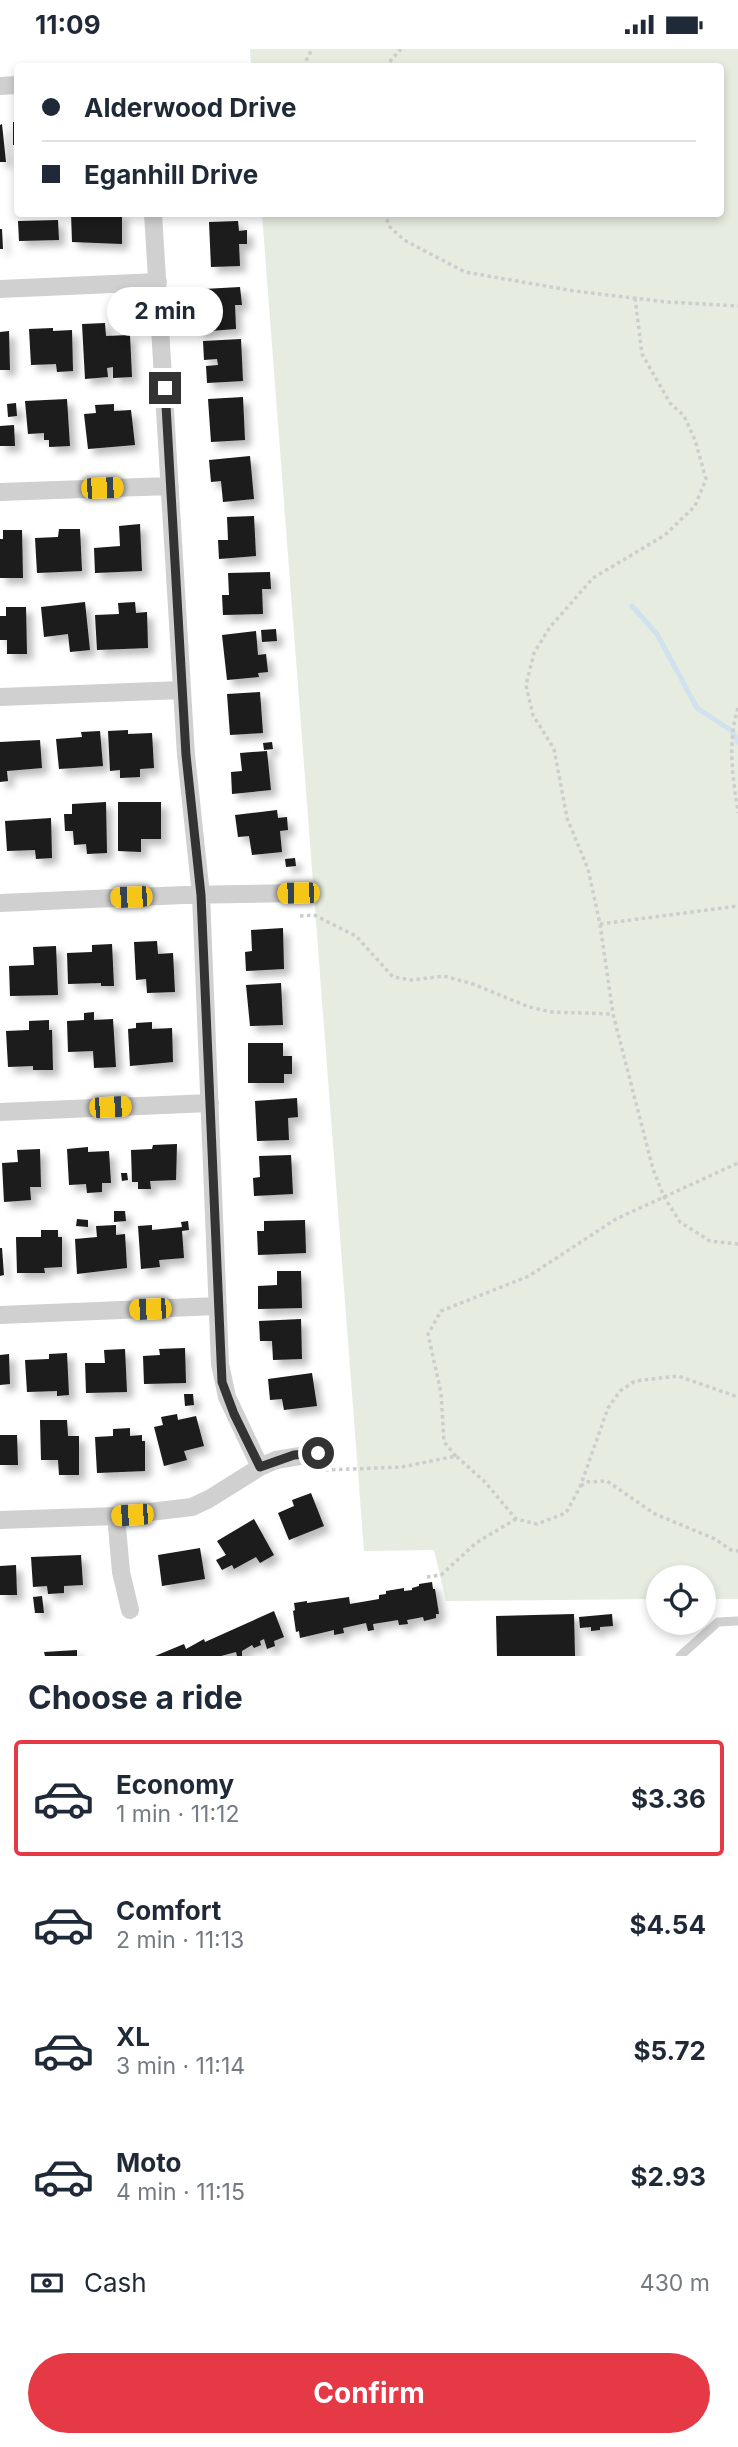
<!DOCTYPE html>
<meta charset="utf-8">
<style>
:root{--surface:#fff;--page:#f6f6f7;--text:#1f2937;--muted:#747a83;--line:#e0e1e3;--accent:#e63946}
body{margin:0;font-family:Inter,sans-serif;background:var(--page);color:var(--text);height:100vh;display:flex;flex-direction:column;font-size:26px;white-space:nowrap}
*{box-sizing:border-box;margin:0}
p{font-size:23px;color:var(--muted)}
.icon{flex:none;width:38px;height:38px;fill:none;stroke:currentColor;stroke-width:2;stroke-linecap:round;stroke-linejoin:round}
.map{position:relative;height:1607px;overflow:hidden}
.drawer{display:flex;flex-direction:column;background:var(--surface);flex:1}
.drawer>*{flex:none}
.hud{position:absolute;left:14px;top:14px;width:710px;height:154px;border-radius:7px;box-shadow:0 4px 10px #0003;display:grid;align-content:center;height:154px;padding:0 28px;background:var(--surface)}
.tools{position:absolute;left:646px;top:1516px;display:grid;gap:14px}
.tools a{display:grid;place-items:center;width:70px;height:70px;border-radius:50%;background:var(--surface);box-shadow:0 4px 10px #0003;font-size:35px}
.end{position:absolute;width:32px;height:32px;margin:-16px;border:9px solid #333;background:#fff;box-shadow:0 0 0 4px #fff}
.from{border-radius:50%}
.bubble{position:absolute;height:49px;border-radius:24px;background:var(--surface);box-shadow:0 4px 10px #0003;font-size:23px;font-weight:700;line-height:49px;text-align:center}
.car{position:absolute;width:21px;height:42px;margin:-21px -10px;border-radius:9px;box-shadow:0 0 5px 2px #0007;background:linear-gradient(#f5c518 24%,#345 0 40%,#f5c518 0 76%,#345 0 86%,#f5c518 0)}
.hud b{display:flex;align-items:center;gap:24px;height:66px;font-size:26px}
.hud b+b{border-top:2px solid var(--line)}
.hud i{width:18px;height:18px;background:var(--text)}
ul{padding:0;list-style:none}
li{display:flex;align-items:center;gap:21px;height:116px;margin:0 14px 10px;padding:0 14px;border:4px solid transparent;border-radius:7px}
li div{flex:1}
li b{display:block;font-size:26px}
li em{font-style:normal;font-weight:700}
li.selected{border-color:var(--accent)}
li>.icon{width:63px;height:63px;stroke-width:1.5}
h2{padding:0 28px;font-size:32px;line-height:84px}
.pay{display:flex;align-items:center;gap:18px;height:77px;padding:0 28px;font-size:26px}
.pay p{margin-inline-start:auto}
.action{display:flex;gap:14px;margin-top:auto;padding:14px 28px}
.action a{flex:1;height:80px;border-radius:42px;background:var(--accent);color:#fff;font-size:28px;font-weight:700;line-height:80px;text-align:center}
.status{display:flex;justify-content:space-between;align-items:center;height:49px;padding:0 35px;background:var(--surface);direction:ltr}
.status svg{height:19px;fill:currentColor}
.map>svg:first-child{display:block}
</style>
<div class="status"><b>11:09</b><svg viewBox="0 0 49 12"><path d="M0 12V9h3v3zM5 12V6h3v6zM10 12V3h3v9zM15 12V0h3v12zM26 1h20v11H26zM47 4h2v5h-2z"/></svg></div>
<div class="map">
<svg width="738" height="1607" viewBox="0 0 738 1607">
<defs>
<filter id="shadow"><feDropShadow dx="6" dy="6" stdDeviation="3.5" flood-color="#0004"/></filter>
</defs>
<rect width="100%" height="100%" fill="#fff"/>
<path fill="#e6ecdf" d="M250,0h488v1550h-34v-22h-46v22l-212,2 -12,-51 -70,1 -102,-1337 459,-1v-146h-470z"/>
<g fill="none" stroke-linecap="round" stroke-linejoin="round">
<path stroke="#cfe2ee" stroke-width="5" d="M632,557l25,28 40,74 35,23 6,11"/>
</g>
<path fill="#1a1a1a" filter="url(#shadow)" d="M13,73h5v23h-5z
M2,75l4,38h-6v-37z
M71,164h51v31l-50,-2z
M58,171l1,20 -40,1 -1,-20z
M238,172l1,10 8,-1v14h-8l1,22 -29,1 -2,-45z
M0,180h2l1,20h-3z
M240,238l2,18h-7l1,24 -39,3 -1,-20 10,-1 -2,-22z
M105,274l1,13 24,-1 2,42 -19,1v-11l-6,1 1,9 -23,2 -3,-55z
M53,279v3l19,-1 1,41 -16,1 -1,-8 -25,1 -2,-36z
M9,282l1,39h-10v-38z
M241,290l2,42 -36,2 -1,-17 12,-1 -1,-6 -13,1 -1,-19z
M243,348l2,43 -34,2 -3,-43z
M67,350l3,47 -21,1v-7h-5v-7l-16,1 -3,-33z
M16,354l1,13 -9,1 -1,-13z
M114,355v7l17,-1 4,35 -47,4 -4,-35 12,-1 -1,-8z
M14,376l1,21h-15v-20z
M250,407l4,43 -31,3 -2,-21 -10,1 -2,-22z
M254,467l2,40 -37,3 -1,-19h10l-1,-23z
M140,475l2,47 -47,2 -1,-25 26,-2 -1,-20z
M59,480h21l2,42 -45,2 -2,-35 23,-1z
M3,481h19l1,48h-23v-39h3z
M270,523l1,17h-9l1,25 -40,1 -1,-20h7l-1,-22z
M85,553l5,48 -20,2 -2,-18 -24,3 -3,-30z
M135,553l1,11 11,-1 1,36 -51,2 -2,-35 24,-1 -1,-11z
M6,558h20l1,47h-20v-14h-7v-24h6z
M276,580l1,12 -15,1 -1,-12z
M256,582l2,24 8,-1 2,18 -10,1 1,4 -32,3 -5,-45z
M260,643l3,41 -33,2 -3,-41z
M128,681v4l24,-1 2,35 -14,1v8l-20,1v-8l-10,1 -2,-40z
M100,682l3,35 -44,3 -3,-30 26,-2 -1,-5z
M40,691l2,28 -35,3 1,10 -8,1v-40z
M272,693l1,7 -9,1 -1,-7z
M267,702l4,39 -39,4 -1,-22 11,-1 -2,-18z
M106,753l1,51 -20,1 -1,-10 -12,1 -1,-14h-8l-1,-17h8v-10z
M118,753h43v37h-20v13l-23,-1z
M277,761l1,8 9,-1 1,13 -8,1 2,21 -30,3 -3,-19 -11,1 -3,-22z
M51,769l1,40 -16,1 -1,-9 -28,1 -2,-30z
M295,809l1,8 -10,1 -1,-8z
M283,879l1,41 -38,2 -1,-19 7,-1 -1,-21z
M157,892l1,13 15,-1 2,39 -28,1 -1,-14 -10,1 -2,-38z
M112,895l2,42h-13v-3l-33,1 -1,-31 25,-1v-7z
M56,897l2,49 -48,1 -1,-30 25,-1 -1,-18z
M281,934l2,42 -33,1 -4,-41z
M94,963v8l19,-1 3,48 -22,1 -1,-17 -25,1 -1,-31 17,-1v-7z
M49,971v10h3l1,40h-20v-4l-25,1 -2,-36 23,-1v-9z
M152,973v7l20,-1 1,34 -43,4 -2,-37 8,-1v-5z
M248,994h35v13h9v18h-8v9h-36z
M297,1049l1,19 -10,1 1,22 -32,1 -2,-40z
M177,1095l-1,36 -26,1 1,8h-13v-7h-6l-1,-32 21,-1 1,-4z
M88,1098v5l21,-1 2,32h-9v9l-15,1 -1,-9 -17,1 -2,-36z
M40,1100l1,38h-11l1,13 -27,2 -2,-39 16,-1 -1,-12z
M291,1106l2,39 -39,2 -1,-18 7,-1 -1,-21z
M121,1124h6l1,7 -6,1z
M114,1162h11l1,10 -12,1z
M77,1170l11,1v7l-12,-1z
M305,1171l1,33 -48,2 -1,-24h7v-10z
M188,1172l1,9 -7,1 2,27 -25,2 1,7 -19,2 -3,-43 14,-1v5l30,-3 -1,-5z
M116,1176v10l9,-1 2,34 -50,6 -2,-35 22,-2 -1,-11z
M41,1181h17v7h4v30l-18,1 1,5h-28l-1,-36h25z
M0,1199h2l2,27 -4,1z
M277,1222h24l1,37 -44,1v-23l19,-1z
M301,1270l1,40 -29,1 -1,-19h-12l-1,-20z
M185,1299l1,35 -42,1 -1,-28 17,-1 -1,-6z
M125,1300l2,43 -41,1 -1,-30h20l-1,-13z
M67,1304l2,42 -12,1v-5l-30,1 -2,-32 24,-1v-5z
M9,1305l1,30 -10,1v-30z
M312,1324l5,33 -33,4 -2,-11 -12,1 -2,-21z
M184,1345h9l1,11 -9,1z
M177,1365l1,6 18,-4 8,30 -20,5 3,9 -23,6 -10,-39 9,-2 -2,-8z
M40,1371h27l1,16h11v39h-20l-1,-15h-17z
M130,1379v8l12,-1v6h3v30l-48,2 -2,-36 18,-1v-7z
M0,1386h17l1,30h-18z
M311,1444l13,33 -35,14 -11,-27 16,-7 -2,-6z
M254,1470l20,36 -14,8 -4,-6 -22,12 -2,-4 -10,5 -6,-10 10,-5 -9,-14z
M200,1499l5,31 -43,7 -4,-31z
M81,1506l2,30 -19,1v7l-16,1 -1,-8 -14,1 -2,-30z
M16,1516l1,30h-17v-29z
M432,1533l1,7h2l4,25h-3v4l-12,3 -1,-4 -16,3 1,4 -9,1 -1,-5 -25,4 1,6 -6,1 -2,-8 -23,5 1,5 -10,2v-5l-34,8 -1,-7 -3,1 -3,-21 2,-1 -1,-7 13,-2v2l42,-6 1,7 29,-5v-4l7,-1v-3l18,-3v3l8,-1v-2l7,-2v-2z
M42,1547l2,17h-9l-2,-16z
M274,1562l10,26 -10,4 1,5 -8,3 -3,-10 -4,2 1,4 -7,3 -2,-3 -10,6v5h-5l-1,-4 -15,4h-66l29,-12 2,5 18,-10 1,3z
M574,1565l1,42h-78l-1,-40z
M612,1565l1,12 -13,1v3l-9,1v-4l-11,1 -1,-11z
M77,1601v6h-32l-1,-4z"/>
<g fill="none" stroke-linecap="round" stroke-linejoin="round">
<path stroke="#cdcdcd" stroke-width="3.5" stroke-dasharray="3.5 3.5" stroke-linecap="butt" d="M303,18l9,-18
M385,18l16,-18
M384,164l6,14 14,13 61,32 109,19 93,11 71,4
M635,249l7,56 28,49 14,13 11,24 11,39 -11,27 -30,29 -72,43 -43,49 -16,26 -8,32 7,30 21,34 13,69 21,51 12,55 13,90 40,155 11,28 16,25 30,19 28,3
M738,659c-11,35 -5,69 0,105
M300,867l14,-1 42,21 37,41 19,3 32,-4 29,8 56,23 23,5 61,2
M600,875l138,-18
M456,1407l-12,-14 -3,-49 -13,-59 13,-23 88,-35 87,-57 122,-56
M325,1421l77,-3 54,-11 30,27 30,36 21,5 29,-11 14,-26 28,-79 12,-17 15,-10 43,-5 60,21
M581,1437l5,-4 21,-1 48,33 60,25 16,11 7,1
M427,1528l14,-2 35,-32 40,-24"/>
<path stroke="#d0d0d0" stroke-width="9" d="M680,1607l38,-34 20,-1"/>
<path stroke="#d0d0d0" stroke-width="18" d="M0,37l18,-1
M153,164l33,542 15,140 19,469 7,33 33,70
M0,240l158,-7
M0,443l170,-6
M0,648l182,-7
M0,854l184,-8 114,-2
M0,1063l210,-9
M0,1266l218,-9
M116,1467l5,56 9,38
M0,1471l116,-4 76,-9 17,-8 51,-32 16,-7 42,-7"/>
</g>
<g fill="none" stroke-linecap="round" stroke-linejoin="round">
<path stroke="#333" stroke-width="9" d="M165,339l21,367 15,140 21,487 12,32 26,53 34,-12 24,-2"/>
</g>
</svg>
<div class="tools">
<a><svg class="icon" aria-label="locate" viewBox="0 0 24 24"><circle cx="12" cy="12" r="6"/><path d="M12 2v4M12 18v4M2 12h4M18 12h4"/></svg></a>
</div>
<i class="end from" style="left:318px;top:1404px"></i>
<i class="end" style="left:165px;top:339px"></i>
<div class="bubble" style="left:107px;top:238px;width:116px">2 min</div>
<i class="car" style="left:102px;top:439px;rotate:88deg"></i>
<i class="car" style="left:298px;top:844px;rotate:269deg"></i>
<i class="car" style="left:131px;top:848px;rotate:268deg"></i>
<i class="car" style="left:110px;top:1058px;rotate:87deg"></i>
<i class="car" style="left:150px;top:1260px;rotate:268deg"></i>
<i class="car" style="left:132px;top:1466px;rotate:266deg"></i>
<div class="hud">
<b><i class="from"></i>Alderwood Drive</b>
<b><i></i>Eganhill Drive</b>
</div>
</div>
<section class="drawer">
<h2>Choose a ride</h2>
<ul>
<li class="selected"><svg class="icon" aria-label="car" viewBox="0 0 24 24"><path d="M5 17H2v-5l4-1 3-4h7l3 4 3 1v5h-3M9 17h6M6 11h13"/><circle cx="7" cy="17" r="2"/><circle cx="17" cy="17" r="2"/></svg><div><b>Economy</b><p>1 min · 11:12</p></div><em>$3.36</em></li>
<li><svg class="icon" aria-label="car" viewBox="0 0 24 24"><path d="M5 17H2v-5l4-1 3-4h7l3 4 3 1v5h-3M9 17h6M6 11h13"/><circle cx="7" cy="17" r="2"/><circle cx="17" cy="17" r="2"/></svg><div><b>Comfort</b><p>2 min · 11:13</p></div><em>$4.54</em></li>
<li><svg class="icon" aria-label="car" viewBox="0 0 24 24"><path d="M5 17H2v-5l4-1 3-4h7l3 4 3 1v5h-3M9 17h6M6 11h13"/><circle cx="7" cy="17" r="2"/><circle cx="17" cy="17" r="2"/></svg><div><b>XL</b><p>3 min · 11:14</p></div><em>$5.72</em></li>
<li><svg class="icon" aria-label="car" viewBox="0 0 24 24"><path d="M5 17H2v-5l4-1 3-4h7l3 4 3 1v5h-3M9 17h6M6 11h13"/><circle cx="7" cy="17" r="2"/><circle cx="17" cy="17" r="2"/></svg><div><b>Moto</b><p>4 min · 11:15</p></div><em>$2.93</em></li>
</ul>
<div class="pay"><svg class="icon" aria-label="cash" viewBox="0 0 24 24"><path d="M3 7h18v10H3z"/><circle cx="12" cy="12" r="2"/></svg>Cash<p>430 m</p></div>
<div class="action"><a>Confirm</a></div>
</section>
